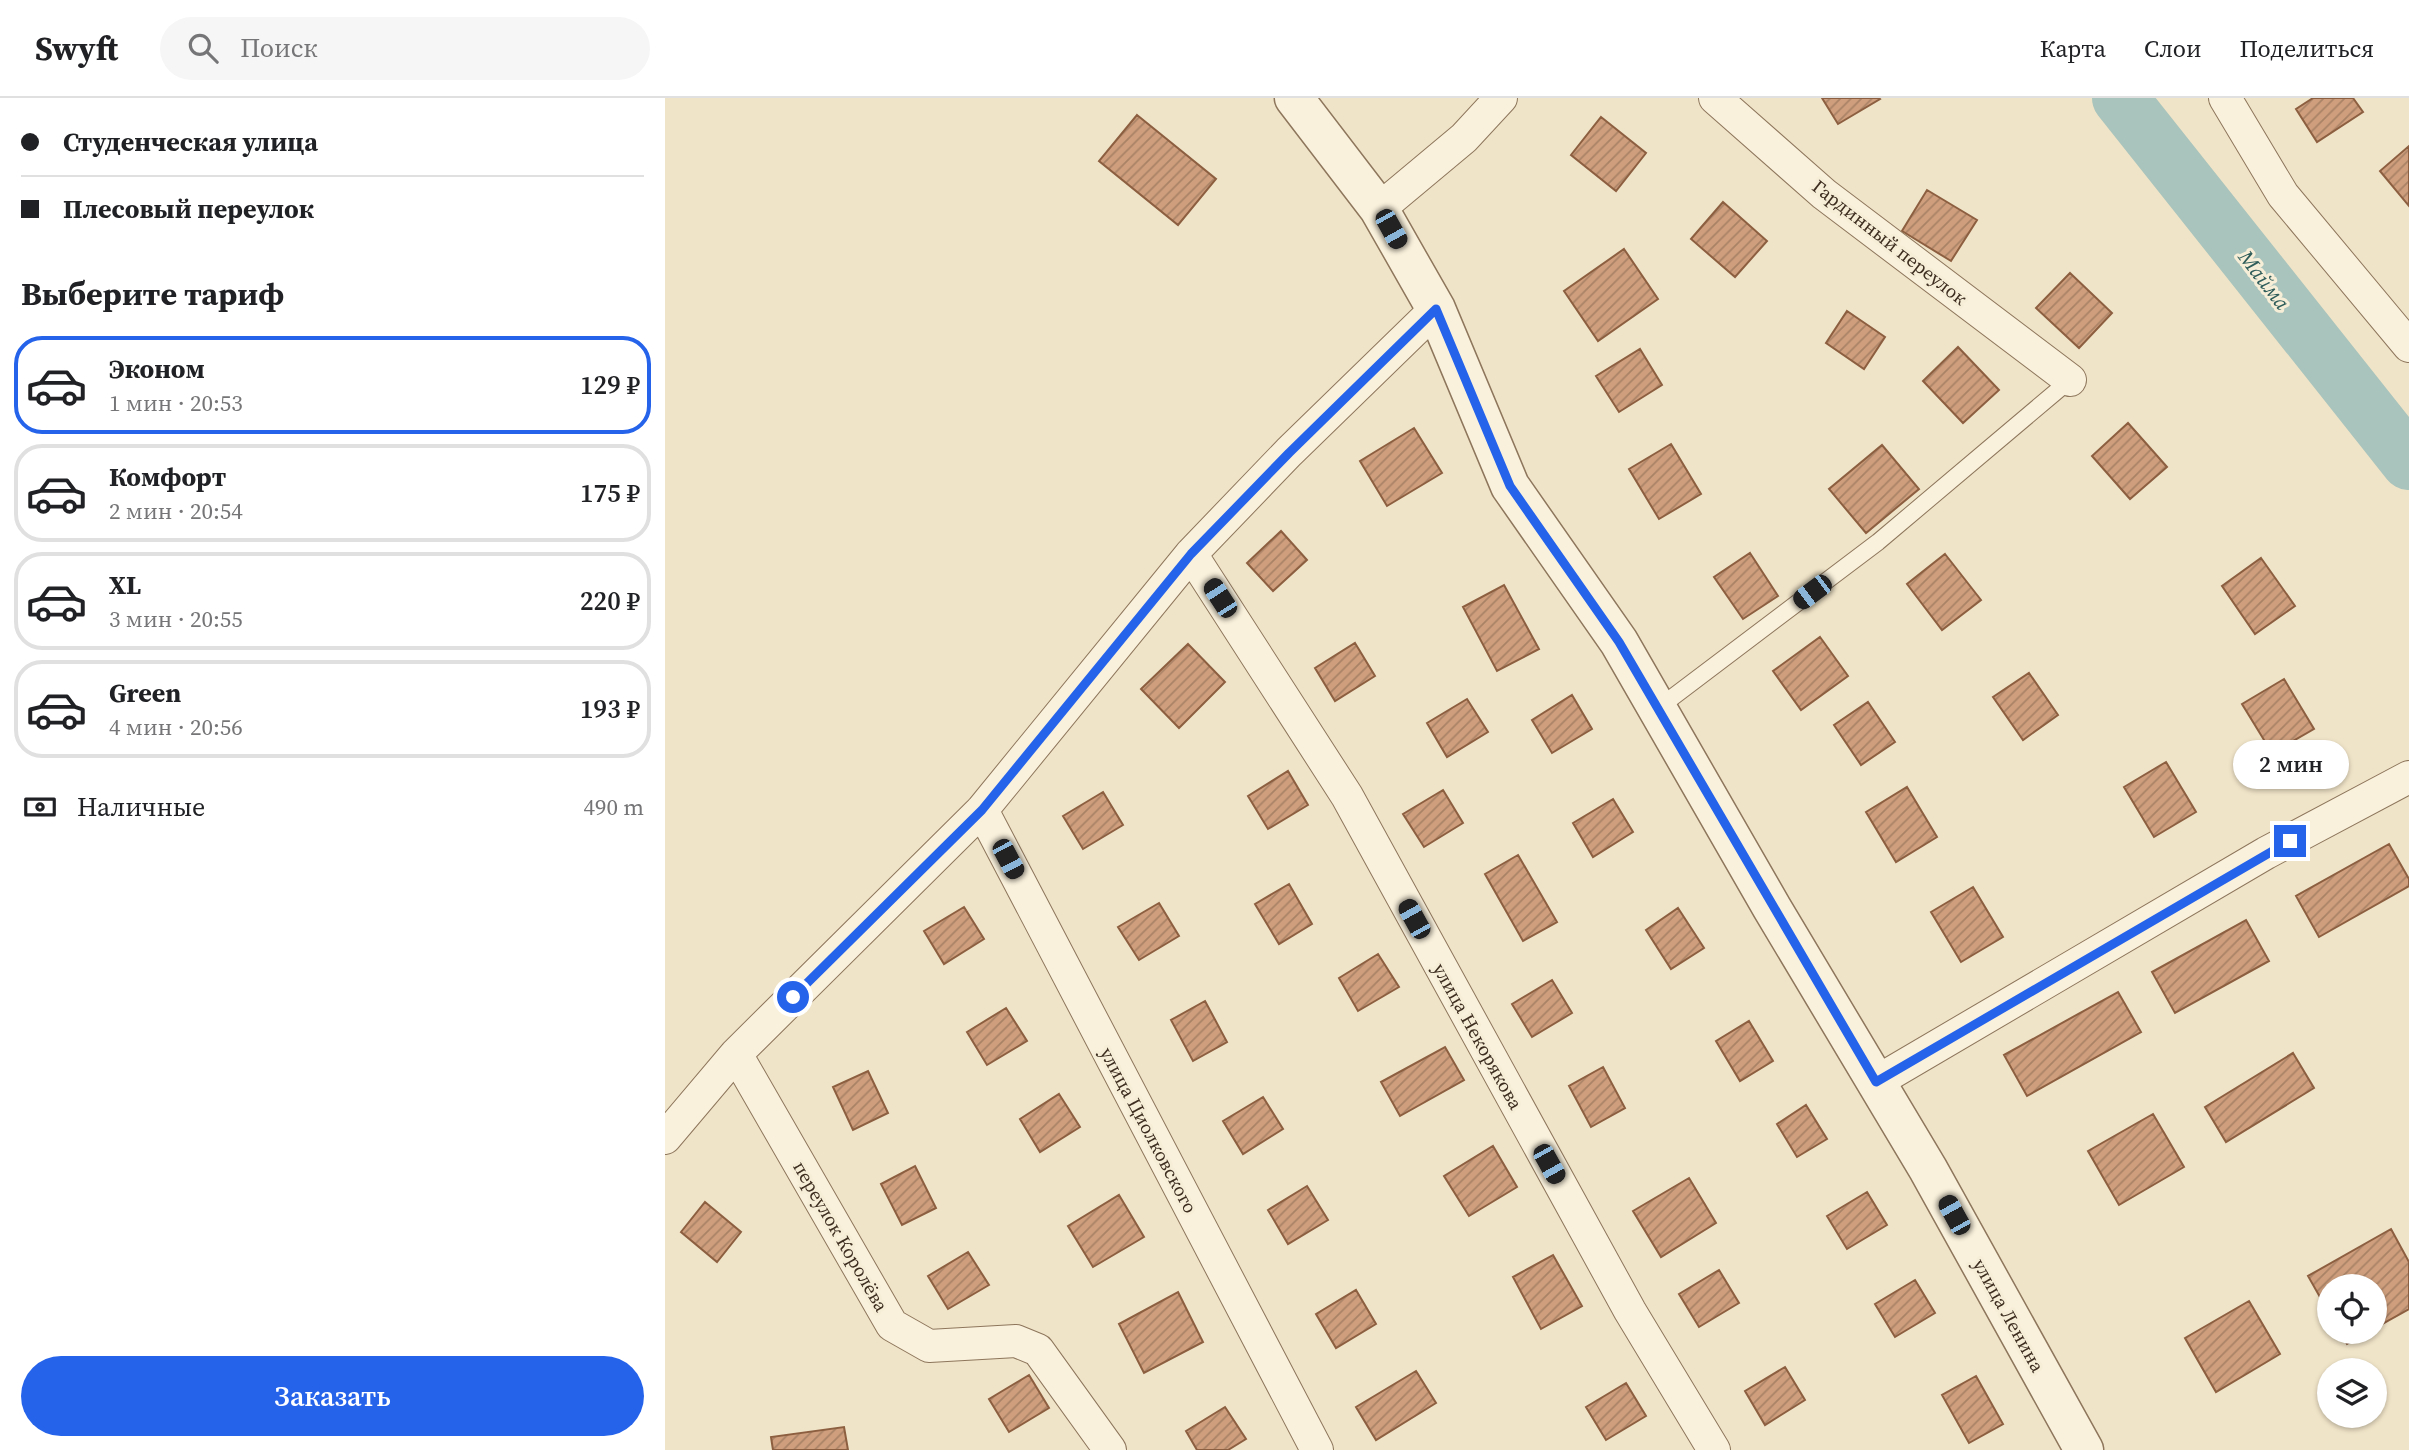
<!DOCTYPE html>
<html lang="ru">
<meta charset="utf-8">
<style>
:root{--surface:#fff;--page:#f6f6f6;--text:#202124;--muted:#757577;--line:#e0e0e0;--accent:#2563eb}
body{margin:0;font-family:"Source Serif 4",serif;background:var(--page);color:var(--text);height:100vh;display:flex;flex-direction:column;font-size:26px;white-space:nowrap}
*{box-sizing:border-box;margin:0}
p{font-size:23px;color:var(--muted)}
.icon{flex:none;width:38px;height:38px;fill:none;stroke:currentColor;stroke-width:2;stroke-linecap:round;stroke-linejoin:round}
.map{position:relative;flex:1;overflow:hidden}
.drawer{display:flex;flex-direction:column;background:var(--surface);width:665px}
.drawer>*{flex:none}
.hud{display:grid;align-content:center;height:154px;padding:0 21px;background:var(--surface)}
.controls{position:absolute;left:1652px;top:1176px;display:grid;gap:14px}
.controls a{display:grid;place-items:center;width:70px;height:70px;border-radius:50%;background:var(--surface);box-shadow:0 2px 5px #0004;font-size:35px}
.end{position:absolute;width:32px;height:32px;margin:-16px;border:9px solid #2563eb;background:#fff;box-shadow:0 0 0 4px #fff}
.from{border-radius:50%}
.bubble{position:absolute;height:49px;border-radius:24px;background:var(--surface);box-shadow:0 2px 5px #0004;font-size:23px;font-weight:600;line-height:49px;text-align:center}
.car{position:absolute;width:21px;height:42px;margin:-21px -10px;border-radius:9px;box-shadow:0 0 5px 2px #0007;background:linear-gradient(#222 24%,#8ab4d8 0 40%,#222 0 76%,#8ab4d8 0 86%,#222 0)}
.hud b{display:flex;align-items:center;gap:24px;height:66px;font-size:26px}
.hud b+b{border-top:2px solid var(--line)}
.hud i{width:18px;height:18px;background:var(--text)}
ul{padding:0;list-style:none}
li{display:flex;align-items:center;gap:21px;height:98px;margin:0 14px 10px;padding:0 7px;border:4px solid var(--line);border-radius:28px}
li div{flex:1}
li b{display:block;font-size:26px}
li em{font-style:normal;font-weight:600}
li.current{border-color:var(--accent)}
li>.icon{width:63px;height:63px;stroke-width:1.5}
h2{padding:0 21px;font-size:32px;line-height:84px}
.pay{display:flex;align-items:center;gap:18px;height:77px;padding:0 21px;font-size:26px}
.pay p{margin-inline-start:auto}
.primary-button{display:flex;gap:14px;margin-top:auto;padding:14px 21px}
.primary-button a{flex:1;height:80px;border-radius:42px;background:var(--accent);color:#fff;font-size:28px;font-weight:600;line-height:80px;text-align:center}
header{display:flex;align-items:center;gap:42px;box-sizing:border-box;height:98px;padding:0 35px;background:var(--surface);border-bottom:2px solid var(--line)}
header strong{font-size:33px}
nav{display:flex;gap:38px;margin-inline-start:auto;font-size:24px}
.search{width:490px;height:63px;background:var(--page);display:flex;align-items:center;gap:18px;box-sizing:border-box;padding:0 24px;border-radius:38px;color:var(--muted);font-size:26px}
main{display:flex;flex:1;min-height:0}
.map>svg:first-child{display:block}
</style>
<header>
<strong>Swyft</strong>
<div class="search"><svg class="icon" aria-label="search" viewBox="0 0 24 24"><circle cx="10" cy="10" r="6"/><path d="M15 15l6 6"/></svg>Поиск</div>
<nav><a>Карта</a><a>Слои</a><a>Поделиться</a></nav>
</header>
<main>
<section class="drawer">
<div class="hud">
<b><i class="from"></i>Студенческая улица</b>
<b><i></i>Плесовый переулок</b>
</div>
<h2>Выберите тариф</h2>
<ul>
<li class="current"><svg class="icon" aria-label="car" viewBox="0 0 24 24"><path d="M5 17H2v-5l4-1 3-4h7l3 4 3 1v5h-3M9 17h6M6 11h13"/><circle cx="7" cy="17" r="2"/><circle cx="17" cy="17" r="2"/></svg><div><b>Эконом</b><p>1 мин · 20:53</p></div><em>129 ₽</em></li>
<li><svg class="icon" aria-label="car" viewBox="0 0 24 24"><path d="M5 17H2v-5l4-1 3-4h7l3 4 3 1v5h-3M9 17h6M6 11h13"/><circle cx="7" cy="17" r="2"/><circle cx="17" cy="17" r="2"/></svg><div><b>Комфорт</b><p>2 мин · 20:54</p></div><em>175 ₽</em></li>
<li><svg class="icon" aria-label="car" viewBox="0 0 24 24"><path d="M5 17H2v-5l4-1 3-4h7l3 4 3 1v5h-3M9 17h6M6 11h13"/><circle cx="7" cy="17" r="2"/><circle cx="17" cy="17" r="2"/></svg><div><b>XL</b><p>3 мин · 20:55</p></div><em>220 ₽</em></li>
<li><svg class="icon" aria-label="car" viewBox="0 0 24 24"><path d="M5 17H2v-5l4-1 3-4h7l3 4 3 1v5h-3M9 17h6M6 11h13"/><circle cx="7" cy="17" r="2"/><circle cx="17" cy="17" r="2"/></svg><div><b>Green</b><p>4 мин · 20:56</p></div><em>193 ₽</em></li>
</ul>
<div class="pay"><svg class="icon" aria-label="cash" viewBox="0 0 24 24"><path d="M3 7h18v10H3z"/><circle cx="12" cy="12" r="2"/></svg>Наличные<p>490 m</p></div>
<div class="primary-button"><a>Заказать</a></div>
</section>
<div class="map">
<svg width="1744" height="1352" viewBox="0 0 1744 1352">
<defs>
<pattern id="building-hatch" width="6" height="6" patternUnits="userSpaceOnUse" patternTransform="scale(1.75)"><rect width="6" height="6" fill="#cf9f7d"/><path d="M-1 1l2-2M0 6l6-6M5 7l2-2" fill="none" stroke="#a98266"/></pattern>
</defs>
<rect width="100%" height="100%" fill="#f0e4c8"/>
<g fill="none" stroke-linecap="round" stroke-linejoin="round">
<path stroke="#a9c4bc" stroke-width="56" d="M1455,0l289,364"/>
</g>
<path fill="url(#building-hatch)" stroke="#8d5f41" stroke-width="2" d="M1157,0h57l1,1 -42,25z
M1648,0h40l10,14 -46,30 -21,-33z
M472,17l79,64 -38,46 -79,-64z
M936,19l45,36 -30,38 -45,-36z
M1744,48v60l-29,-35z
M1262,92l50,30 -26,41 -49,-30z
M1058,104l44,39 -32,36 -44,-38z
M959,151l34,50 -60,42 -34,-50z
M1405,175l42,40 -33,35 -43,-40z
M1182,213l38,26 -21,32 -38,-26z
M1293,249l41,43 -36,33 -40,-42z
M975,251l22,36 -43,27 -23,-36z
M1463,325l39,44 -37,32 -38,-43z
M749,330l28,45 -55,33 -27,-45z
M1006,346l30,50 -42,25 -30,-50z
M1217,347l37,44 -53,44 -37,-44z
M616,433l26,29 -34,31 -26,-28z
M1085,455l28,43 -35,23 -29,-42z
M1280,456l36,46 -39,30 -35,-46z
M1596,460l34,48 -40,28 -33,-48z
M839,487l35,64 -42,22 -34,-64z
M1155,539l28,39 -47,34 -28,-39z
M690,545l20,33 -40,25 -20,-33z
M523,546l37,38 -46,46 -38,-39z
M1364,575l29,42 -35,25 -30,-43z
M1619,581l30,50 -42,24 -30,-49z
M907,597l20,34 -40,24 -20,-33z
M802,601l21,33 -41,25 -20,-34z
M1203,604l27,40 -34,23 -27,-40z
M1501,664l30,50 -42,25 -30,-50z
M623,673l20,34 -40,24 -20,-33z
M1242,689l30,50 -41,25 -30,-50z
M778,692l20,33 -39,24 -21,-33z
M438,694l20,33 -40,24 -20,-33z
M948,701l20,33 -40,25 -20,-34z
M1724,746l20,35v7l-90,51 -23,-41z
M853,757l39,67 -34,19 -38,-67z
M624,786l23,40 -33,20 -24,-40z
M1308,789l30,50 -42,25 -30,-50z
M494,805l20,33 -40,24 -21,-33z
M299,809l20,32 -40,25 -20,-33z
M1013,810l26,40 -33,21 -25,-39z
M1581,822l23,41 -94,52 -23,-41z
M713,856l21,33 -41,24 -19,-33z
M887,882l20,33 -40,24 -20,-33z
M1453,894l23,40 -114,64 -23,-41z
M540,903l22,41 -34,19 -22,-41z
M341,910l21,33 -40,24 -20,-33z
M1084,923l24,40 -33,20 -24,-40z
M780,949l19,33 -64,36 -19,-34z
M1628,955l21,35 -88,54 -21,-35z
M938,969l22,41 -34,19 -22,-41z
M203,973l20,42 -35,17 -20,-43z
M394,996l21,33 -40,25 -20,-33z
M598,999l20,32 -40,25 -20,-33z
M1141,1007l21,34 -30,18 -20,-33z
M1488,1016l31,53 -65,38 -31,-54z
M828,1048l24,41 -48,29 -25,-40z
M250,1068l21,42 -34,17 -21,-41z
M1024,1080l27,45 -55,34 -28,-46z
M642,1088l21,34 -40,24 -20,-34z
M1202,1094l20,33 -40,24 -20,-33z
M454,1097l25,42 -51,30 -25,-41z
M40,1104l36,30 -24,30 -36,-30z
M1726,1131l18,33v47l-34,19v-42h-46v27l-21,-37z
M303,1154l21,33 -41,24 -20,-33z
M888,1157l29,51 -41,23 -28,-52z
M1054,1172l20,33 -40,24 -20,-33z
M1250,1182l20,33 -40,24 -20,-33z
M691,1192l20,34 -40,24 -20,-34z
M513,1194l25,50 -59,31 -25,-49z
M1584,1203l31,53 -64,38 -31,-54z
M1675,1234h28l-21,12z
M1120,1269l20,33 -40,25 -20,-34z
M751,1273l20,32 -60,37 -20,-33z
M364,1277l20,33 -40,24 -20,-33z
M1311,1278l27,48 -34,19 -27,-48z
M961,1285l20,33 -40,24 -20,-33z
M560,1309l21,32 -18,11h-31l-11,-19z
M179,1329l4,23h-75l-2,-13z"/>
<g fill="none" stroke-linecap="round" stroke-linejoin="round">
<defs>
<path id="service" d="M992,611l221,-167 192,-162"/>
<path id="minor" d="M1050,0l109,96 246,186
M1560,0l58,97 126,151
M714,111l85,-71 37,-40
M526,456l156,242 283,515 84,139
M317,712l335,640
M71,956l156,271 37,21 87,-5 22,9 72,100
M1211,984l390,-229 143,-76
M0,1040l71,-84 246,-244 209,-256 98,-102 147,-143"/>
<path id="tertiary" d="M629,0l85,111 57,100 74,177 109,156 153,266 156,261 156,281"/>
</defs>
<use href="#service" stroke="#8d765c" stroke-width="18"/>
<use href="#minor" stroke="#8d765c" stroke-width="34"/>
<use href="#tertiary" stroke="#8d765c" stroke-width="41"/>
<use href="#service" stroke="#faf1dc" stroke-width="16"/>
<use href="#minor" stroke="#faf1dc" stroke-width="32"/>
<use href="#tertiary" stroke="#faf1dc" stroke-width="38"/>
</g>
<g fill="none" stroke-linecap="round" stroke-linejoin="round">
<path stroke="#2563eb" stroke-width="9" d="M128,899l189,-187 209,-256 98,-101 147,-144 74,177 109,156 257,440 414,-241"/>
</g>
<g text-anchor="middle" stroke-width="6" stroke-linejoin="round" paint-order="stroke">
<g font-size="19" fill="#3d2e20" stroke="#f7eed8">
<text transform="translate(1225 144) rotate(38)" y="7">Гардинный переулок</text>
<text transform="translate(813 938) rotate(61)" y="7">улица Некорякова</text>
<text transform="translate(484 1032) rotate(62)" y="7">улица Циолковского</text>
<text transform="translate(176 1138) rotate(60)" y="7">переулок Королёва</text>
<text transform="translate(1344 1217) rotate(61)" y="7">улица Ленина</text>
</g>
<g font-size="21" font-style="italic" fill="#2f5d5a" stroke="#f7eed8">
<text transform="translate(1599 182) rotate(52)" y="7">Майма</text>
</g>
</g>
</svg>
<div class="controls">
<a><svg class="icon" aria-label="locate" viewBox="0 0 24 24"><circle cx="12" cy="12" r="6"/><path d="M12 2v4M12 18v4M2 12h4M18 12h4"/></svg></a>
<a><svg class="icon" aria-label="layers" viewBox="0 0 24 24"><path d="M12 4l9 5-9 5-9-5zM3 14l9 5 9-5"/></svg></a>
</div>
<i class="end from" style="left:128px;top:899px"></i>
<i class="end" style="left:1625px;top:743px"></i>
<div class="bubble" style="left:1568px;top:642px;width:116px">2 мин</div>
<i class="car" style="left:726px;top:131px;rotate:151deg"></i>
<i class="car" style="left:1147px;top:494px;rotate:233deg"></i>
<i class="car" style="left:555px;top:500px;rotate:327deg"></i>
<i class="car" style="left:343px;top:761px;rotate:152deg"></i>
<i class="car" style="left:749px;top:821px;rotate:331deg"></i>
<i class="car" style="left:884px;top:1066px;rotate:151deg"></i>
<i class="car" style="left:1289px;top:1117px;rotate:331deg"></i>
</div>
</main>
